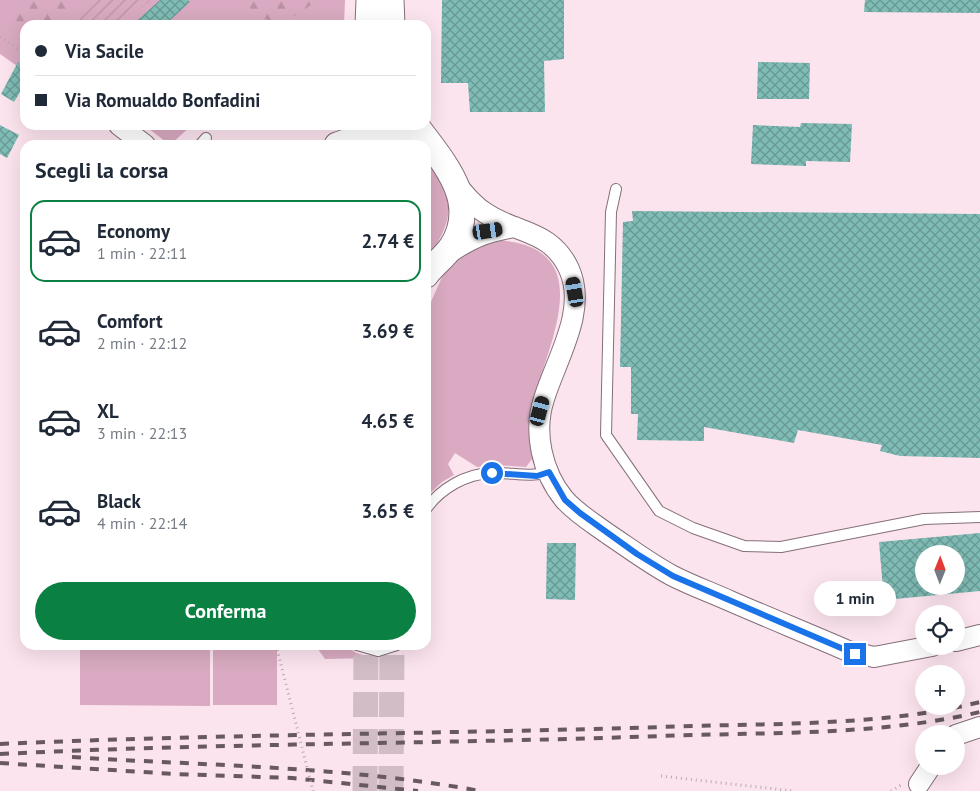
<!DOCTYPE html>
<html lang="it">
<meta charset="utf-8">
<style>
:root{--surface:#fff;--page:#f6f6f7;--text:#1f2937;--muted:#747a83;--line:#e0e1e3;--accent:#0b8043}
body{margin:0;font-family:"PT Sans",sans-serif;background:var(--page);color:var(--text);height:100vh;display:flex;flex-direction:column;font-size:19px;white-space:nowrap}
*{box-sizing:border-box;margin:0}
p{font-size:16px;color:var(--muted)}
.icon{flex:none;width:28px;height:28px;fill:none;stroke:currentColor;stroke-width:2;stroke-linecap:round;stroke-linejoin:round}
.map{position:relative;flex:1;overflow:hidden}
.sheet{position:absolute;left:20px;top:140px;width:411px;height:510px;display:flex;flex-direction:column;background:var(--surface);border-radius:15px;box-shadow:0 5px 20px #0002}
.sheet>*{flex:none}
.guide{position:absolute;left:20px;top:20px;width:411px;height:110px;border-radius:15px;box-shadow:0 5px 20px #0002;display:grid;align-content:center;height:110px;padding:0 15px;background:var(--surface)}
.needle{width:32px;rotate:1deg}
.controls{position:absolute;left:915px;top:545px;display:grid;gap:10px}
.controls a{display:grid;place-items:center;width:50px;height:50px;border-radius:50%;background:var(--surface);box-shadow:0 5px 20px #0002;font-size:25px}
.end{position:absolute;width:22px;height:22px;margin:-11px;border:6px solid #1a73e8;background:#fff;box-shadow:0 0 0 2px #fff}
.from{border-radius:50%}
.bubble{position:absolute;height:35px;border-radius:18px;background:var(--surface);box-shadow:0 5px 20px #0002;font-size:16px;font-weight:800;line-height:35px;text-align:center}
.car{position:absolute;width:15px;height:30px;margin:-15px -8px;border-radius:6px;box-shadow:0 0 4px 1px #0007;background:linear-gradient(#222 24%,#8ab4d8 0 40%,#222 0 76%,#8ab4d8 0 86%,#222 0)}
.guide b{display:flex;align-items:center;gap:18px;height:48px;font-size:19px}
.guide b+b{border-top:1px solid var(--line)}
.guide i{width:12px;height:12px;background:var(--text)}
ul{padding:0;list-style:none}
li{display:flex;align-items:center;gap:15px;height:82px;margin:0 10px 8px;padding:0 5px;border:2px solid transparent;border-radius:15px}
li div{flex:1}
li b{display:block;font-size:19px}
li em{font-style:normal;font-weight:800}
li.current{border-color:var(--accent)}
li>.icon{width:45px;height:45px;stroke-width:1.5}
h2{padding:0 15px;font-size:22px;line-height:60px}
.action{display:flex;gap:10px;margin-top:auto;padding:10px 15px}
.action a{flex:1;height:58px;border-radius:30px;background:var(--accent);color:#fff;font-size:20px;font-weight:800;line-height:58px;text-align:center}
.map>svg:first-child{display:block}
</style>
<div class="map">
<svg width="980" height="791" viewBox="0 0 980 791">
<defs>
<pattern id="forest-firs" width="22" height="20" patternUnits="userSpaceOnUse" patternTransform="scale(1.25)"><rect width="22" height="20" fill="#d9aac1"/><path d="M5 1l3.5 6h-7zM16 11l3.5 6h-7z" fill="#ba92a6"/></pattern>
<pattern id="garden-furrows" width="10" height="10" patternUnits="userSpaceOnUse" patternTransform="scale(1.25)"><rect width="10" height="10" fill="#d9aac1"/><path d="M-1 1l2-2M0 10L10 0M9 11l2-2" fill="none" stroke="#ba92a6"/></pattern>
<pattern id="building-cross-hatch" width="8" height="8" patternUnits="userSpaceOnUse" patternTransform="scale(1.25)"><rect width="8" height="8" fill="#7fbcb5"/><path d="M0 0l8 8M0 8l8-8" fill="none" stroke="#689893"/></pattern>
</defs>
<rect width="100%" height="100%" fill="#fce4ef"/>
<path fill="#d9aac1" d="M0,0h345l-1,25h-319v41h-8l-17,-12z
M144,125h48l-22,20z
M426,157c6,9 16,19 19,30 11,26 -3,52 -19,72z
M496,240c110,6 48,111 34,172l-2,15 4,32 -6,8 -31,-2 -18,2 -22,-14 -7,11 6,11 -12,7 -16,15v-184l16,-36 13,-17 14,-12z
M80,645h130v61l-130,-1z
M315,645h30l11,8 16,5 -47,1z
M213,648h64v57h-64z"/>
<path fill="url(#forest-firs)" d="M14,0h67l-26,25h-30v14l-12,-26z
M243,0h72l-4,5 -27,18 -25,-5z"/>
<path fill="url(#garden-furrows)" d="M90,0h60l-29,25h-56z"/>
<path fill="url(#building-cross-hatch)" fill-rule="evenodd" d="M160,0h28l2,2 -25,23h-33z
M442,0h122v59l-20,2 1,51h-75l-2,-29h-27z
M865,0h115v13l-116,-1z
M18,62l7,4v29l-5,-3 -6,10 -13,-8z
M758,62l52,1 -1,36h-52z
M801,123l51,1 -2,38 -44,-1v5l-55,-2 2,-39 47,2z
M0,125l19,10 -12,23 -7,-4z
M632,211l348,3v244l-80,-2 -20,-5 2,-6 -84,-15 -4,13 -90,-16v14l-67,-1 1,-26h-7v-47h-11l3,-145 10,-1z
M980,533v58l-96,9 -5,-58zM924,554h32v32h-32z
M547,543h29l-1,57 -29,-1z"/>
<g fill="none" stroke-linecap="round" stroke-linejoin="round">
<path stroke="#d2bdc7" stroke-width="25" stroke-dasharray="25 12" stroke-linecap="butt" d="M365,791l1,-146
M391,791l1,-146"/>
<defs>
<path id="service" d="M200,145l6,-7
M616,189l-5,23 -5,223 53,76 34,17 51,18 37,1 143,-28 56,-2
M426,509c15,-21 40,-35 65,-36 20,-1 39,5 58,-1
M357,645l21,6 19,-6"/>
<path id="minor" d="M119,125l26,20
M457,185c9,11 18,22 30,29 31,20 64,16 82,55 19,42 -13,90 -25,130 -11,33 -2,73 20,100 12,14 29,24 44,35 21,14 41,29 63,41 19,10 39,17 59,26 39,17 79,33 118,50l26,6 58,-11
M446,255c25,-17 39,-23 69,-28
M956,641l24,-6
M956,735l24,-8
M919,784l12,-18"/>
<path id="tertiary" d="M391,0l1,25
M368,25l1,-25
M416,125c25,35 65,75 36,121 -7,11 -19,19 -26,29
M337,145c35,-12 55,-21 89,0"/>
</defs>
<use href="#service" stroke="#846f79" stroke-width="12"/>
<use href="#minor" stroke="#846f79" stroke-width="22"/>
<use href="#tertiary" stroke="#846f79" stroke-width="27"/>
<path stroke="#bba7b0" stroke-width="3" stroke-dasharray="1 4" stroke-linecap="butt" d="M0,37l25,17
M661,776l132,15
M891,791l10,-6"/>
<use href="#service" stroke="#fff" stroke-width="10"/>
<use href="#minor" stroke="#fff" stroke-width="20"/>
<use href="#tertiary" stroke="#fff" stroke-width="25"/>
<path stroke="#67595f" stroke-width="4" stroke-dasharray="9 9" stroke-linecap="butt" d="M0,744c220,-10 441,-10 661,-17 104,-4 219,0 319,-25
M0,754c220,-11 441,-10 661,-18 105,-4 217,0 319,-24
M72,757c137,9 273,9 408,34
M0,763l175,11 117,4 126,13"/>
<path stroke="#bba7b0" stroke-width="3" stroke-dasharray="1 4" stroke-linecap="butt" d="M276,645l37,146"/>
</g>
<g fill="none" stroke-linecap="round" stroke-linejoin="round">
<path stroke="#1a73e8" stroke-width="6" d="M492,473l45,3 12,-4 16,28 15,13 57,41 36,22 182,78"/>
</g>
</svg>
<div class="controls">
<a><svg class="needle" viewBox="-14 -14 28 28"><path d="M0-13l5 13h-10z" fill="#e53935"/><path d="M0 13l5-13h-10z" fill="#747a83"/></svg></a>
<a><svg class="icon" aria-label="locate" viewBox="0 0 24 24"><circle cx="12" cy="12" r="6"/><path d="M12 2v4M12 18v4M2 12h4M18 12h4"/></svg></a>
<a>+</a>
<a>−</a>
</div>
<i class="end from" style="left:492px;top:473px"></i>
<i class="end" style="left:855px;top:654px"></i>
<div class="bubble" style="left:814px;top:581px;width:82px">1 min</div>
<i class="car" style="left:488px;top:231px;rotate:81deg"></i>
<i class="car" style="left:575px;top:292px;rotate:350deg"></i>
<i class="car" style="left:540px;top:411px;rotate:15deg"></i>
<div class="guide">
<b><i class="from"></i>Via Sacile</b>
<b><i></i>Via Romualdo Bonfadini</b>
</div>
<section class="sheet">
<h2>Scegli la corsa</h2>
<ul>
<li class="current"><svg class="icon" aria-label="car" viewBox="0 0 24 24"><path d="M5 17H2v-5l4-1 3-4h7l3 4 3 1v5h-3M9 17h6M6 11h13"/><circle cx="7" cy="17" r="2"/><circle cx="17" cy="17" r="2"/></svg><div><b>Economy</b><p>1 min · 22:11</p></div><em>2.74 €</em></li>
<li><svg class="icon" aria-label="car" viewBox="0 0 24 24"><path d="M5 17H2v-5l4-1 3-4h7l3 4 3 1v5h-3M9 17h6M6 11h13"/><circle cx="7" cy="17" r="2"/><circle cx="17" cy="17" r="2"/></svg><div><b>Comfort</b><p>2 min · 22:12</p></div><em>3.69 €</em></li>
<li><svg class="icon" aria-label="car" viewBox="0 0 24 24"><path d="M5 17H2v-5l4-1 3-4h7l3 4 3 1v5h-3M9 17h6M6 11h13"/><circle cx="7" cy="17" r="2"/><circle cx="17" cy="17" r="2"/></svg><div><b>XL</b><p>3 min · 22:13</p></div><em>4.65 €</em></li>
<li><svg class="icon" aria-label="car" viewBox="0 0 24 24"><path d="M5 17H2v-5l4-1 3-4h7l3 4 3 1v5h-3M9 17h6M6 11h13"/><circle cx="7" cy="17" r="2"/><circle cx="17" cy="17" r="2"/></svg><div><b>Black</b><p>4 min · 22:14</p></div><em>3.65 €</em></li>
</ul>
<div class="action"><a>Conferma</a></div>
</section>
</div>
